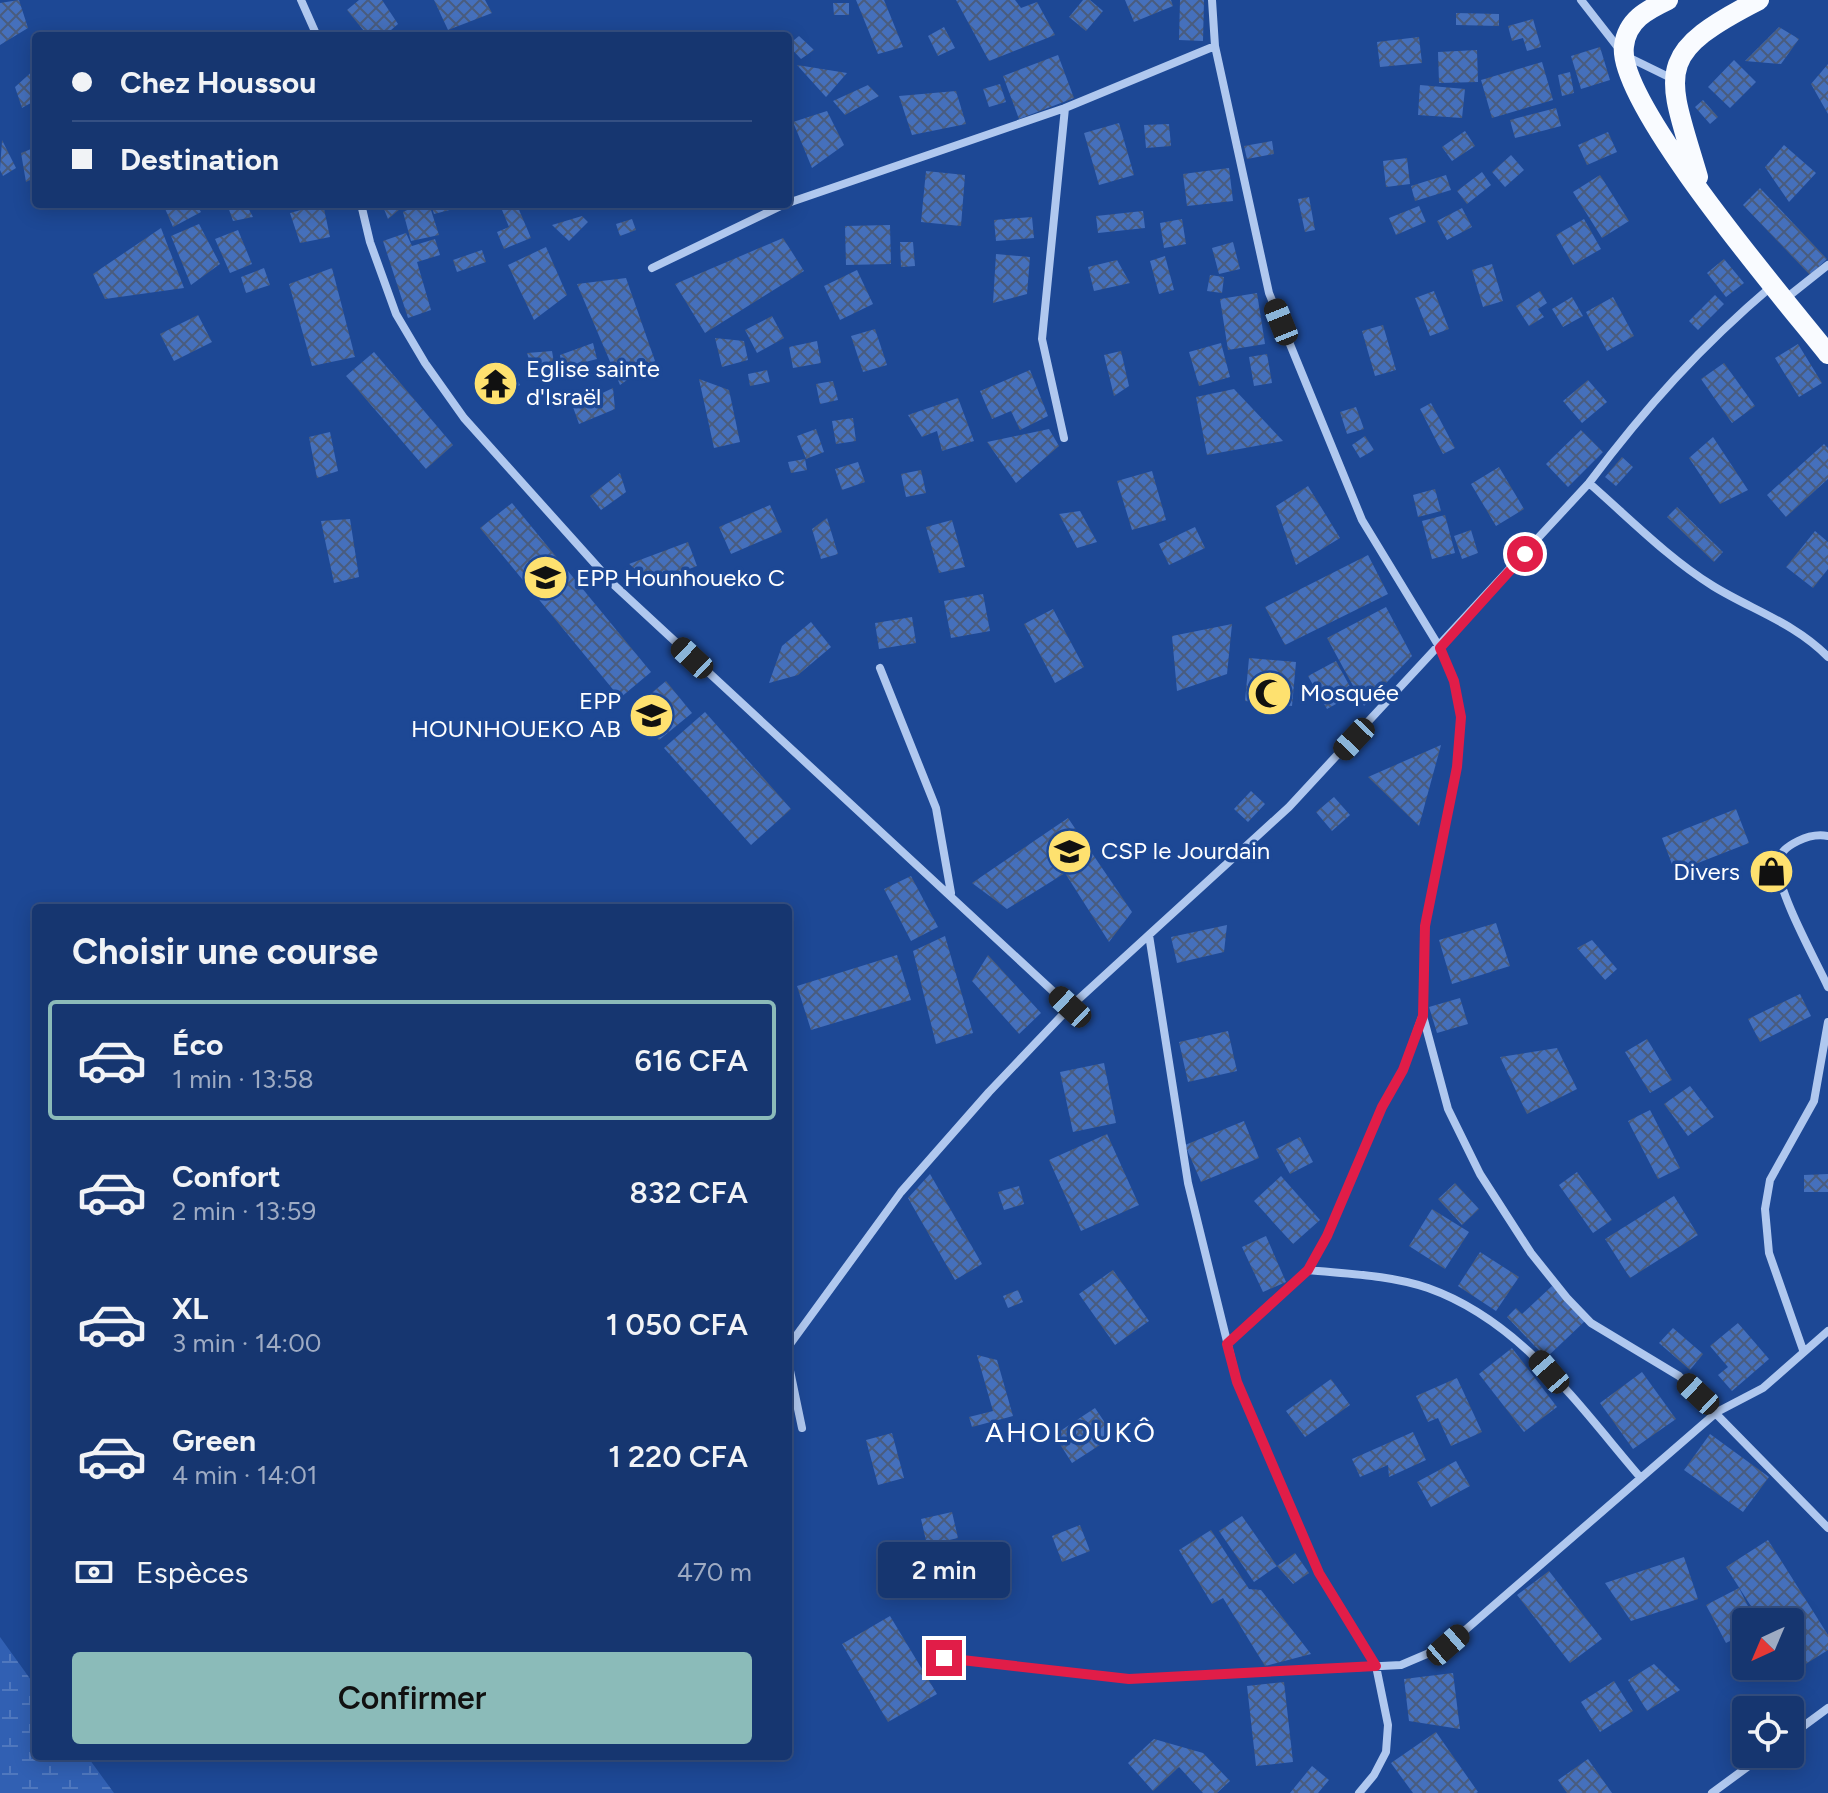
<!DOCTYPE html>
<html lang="fr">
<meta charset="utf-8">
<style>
:root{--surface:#163670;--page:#1f3e75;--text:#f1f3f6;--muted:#9eabc3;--line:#355083;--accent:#8bbbb9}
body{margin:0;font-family:Figtree,sans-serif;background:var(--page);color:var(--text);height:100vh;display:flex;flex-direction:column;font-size:30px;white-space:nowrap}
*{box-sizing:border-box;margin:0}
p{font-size:26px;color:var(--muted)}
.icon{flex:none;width:44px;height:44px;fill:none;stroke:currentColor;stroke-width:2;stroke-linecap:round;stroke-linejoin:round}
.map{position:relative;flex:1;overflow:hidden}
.panel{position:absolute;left:32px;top:904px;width:760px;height:856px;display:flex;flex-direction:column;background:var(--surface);border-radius:8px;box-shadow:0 4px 20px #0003,0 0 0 2px var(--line)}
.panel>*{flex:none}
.top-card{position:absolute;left:32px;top:32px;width:760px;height:176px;border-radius:8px;box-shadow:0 4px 20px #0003,0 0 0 2px var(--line);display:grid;align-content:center;height:176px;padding:0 40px;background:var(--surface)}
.needle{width:52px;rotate:224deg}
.fabs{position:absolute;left:1732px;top:1608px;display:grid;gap:16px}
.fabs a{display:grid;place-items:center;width:72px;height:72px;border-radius:8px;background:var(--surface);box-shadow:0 4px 20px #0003,0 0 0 2px var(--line);font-size:40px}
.end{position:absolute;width:36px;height:36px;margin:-18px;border:10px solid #e11d48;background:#fff;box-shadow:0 0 0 4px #fff}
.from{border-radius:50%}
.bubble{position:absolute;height:56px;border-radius:8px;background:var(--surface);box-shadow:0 4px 20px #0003,0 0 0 2px var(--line);font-size:26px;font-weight:600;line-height:56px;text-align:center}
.car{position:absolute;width:24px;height:48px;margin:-24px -12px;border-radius:10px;box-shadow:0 0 6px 2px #0007;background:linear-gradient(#222 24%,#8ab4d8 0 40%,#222 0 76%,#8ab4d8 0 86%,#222 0)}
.top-card b{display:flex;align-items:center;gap:28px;height:76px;font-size:30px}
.top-card b+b{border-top:2px solid var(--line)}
.top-card i{width:20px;height:20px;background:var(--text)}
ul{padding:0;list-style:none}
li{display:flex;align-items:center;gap:24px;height:120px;margin:0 16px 12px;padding:0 24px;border:4px solid transparent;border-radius:8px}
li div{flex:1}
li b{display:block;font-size:30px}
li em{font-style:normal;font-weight:600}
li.current{border-color:var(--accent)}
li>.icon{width:72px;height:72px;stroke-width:1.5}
h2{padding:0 40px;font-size:36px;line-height:96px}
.pay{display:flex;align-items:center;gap:20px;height:88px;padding:0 40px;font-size:30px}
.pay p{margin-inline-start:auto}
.action{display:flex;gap:16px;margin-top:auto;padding:16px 40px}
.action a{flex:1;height:92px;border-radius:8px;background:var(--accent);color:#111;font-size:32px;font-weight:600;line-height:92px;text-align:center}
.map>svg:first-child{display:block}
</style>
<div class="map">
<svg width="1828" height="1793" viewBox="0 0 1828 1793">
<defs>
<pattern id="wetland-marsh" width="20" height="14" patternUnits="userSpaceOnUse" patternTransform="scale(2)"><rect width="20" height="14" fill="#3160b3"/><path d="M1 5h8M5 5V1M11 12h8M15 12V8" fill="none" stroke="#5078be"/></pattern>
<pattern id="building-cross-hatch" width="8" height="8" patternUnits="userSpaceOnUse" patternTransform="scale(2)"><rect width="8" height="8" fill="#4570bc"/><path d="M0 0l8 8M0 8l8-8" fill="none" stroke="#495c7e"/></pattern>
</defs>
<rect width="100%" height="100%" fill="#1d4895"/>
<path fill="url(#wetland-marsh)" d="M0,1637l36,50v69h51l27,37h-114z"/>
<path fill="url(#building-cross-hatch)" d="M19,0l9,28 -28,17v-42z
M359,0h23l16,24 -14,12h-16l-21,-26z
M434,0h51l7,13 -44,17z
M856,0h28l19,47 -25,7z
M956,0h59l6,8 16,-6 18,33 -66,26z
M1083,0h7l13,11 -17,20 -17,-14z
M1125,0h46l2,6 -39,16z
M1180,0h24l-1,41 -24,-1z
M833,3h16v12h-15z
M1456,13l43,1v12l-43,-1z
M1533,19l8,28 -14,4 -4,-13 -11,3 -4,-15z
M944,27l11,21 -17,8 -10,-20z
M1779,27l20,12 -18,25 -36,-3z
M799,36l15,14 -13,9 -13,-14z
M1419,37l3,26 -42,4 -3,-25z
M1600,47l10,33 -29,9 -10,-33z
M1477,50l1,32 -39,1 -1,-31z
M1058,55l16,43 -55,21 -16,-43z
M1734,60l22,22 -26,26 -22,-21z
M1542,62l11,38 -61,18 -11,-38z
M1828,64v50l-17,-30z
M797,65l50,8 -21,24z
M36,68v32l-14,8 -7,-21z
M1570,72l4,21 -12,3 -4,-21z
M1000,84l6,18 -17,5 -6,-18z
M868,85l11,11 -34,19 -12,-14z
M1420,85l45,4 -3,29 -44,-3z
M956,91l10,33 -54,11 -13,-39z
M1703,100l15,17 -8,7 -15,-17z
M1556,108l5,18 -46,12 -5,-18z
M827,111l17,34 -32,23 -19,-46z
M1119,123l15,52 -35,10 -15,-52z
M1169,124l2,22 -25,2 -2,-23z
M1465,131l10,15 -23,15 -10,-14z
M1608,132l9,20 -30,13 -9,-20z
M2,140l14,28 -13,8 -3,-6z
M1272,141l2,13 -27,5 -3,-13z
M1784,145l32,28 -27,29 -24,-35z
M36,147v30l-10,5 -5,-29z
M1511,155l13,15 -19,17 -13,-15z
M1407,158l3,26 -24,3 -3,-26z
M1229,168l4,33 -46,5 -4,-32z
M926,171l39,4 -4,51 -40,-4z
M1482,172l9,13 -24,19 -10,-13z
M1446,175l5,15 -36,11 -4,-15z
M1600,175l29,46 -27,17 -29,-46z
M1760,188l67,71 -17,16 -67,-70z
M1309,197l6,33 -10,2 -7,-33z
M163,204h33l5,8 -28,15z
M227,204h19l7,13 -20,4z
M323,204l7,33 -30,6 -10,-30z
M382,204h24l-18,15z
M420,204h9l10,31 -28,6 -8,-29z
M431,204h38v1l-35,9z
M517,205l14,33 -27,11 -7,-17 12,-5 -7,-17z
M1419,206l7,16 -30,13 -7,-17z
M1462,208l10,19 -25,13 -10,-19z
M1143,211l2,17 -47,5 -2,-17z
M582,216l6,6 -19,19 -17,-16z
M1032,217l2,21 -38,3 -2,-21z
M632,219l4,11 -16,6 -4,-12z
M1182,219l4,25 -22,4 -4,-25z
M1584,219l17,30 -28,16 -17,-30z
M199,224l21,40 -29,21 -20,-49z
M890,225l1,39 -45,1 -1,-39z
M161,228l23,60 -79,11 -12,-25z
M238,230l14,34 -22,9 -15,-34z
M406,233l6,13 23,-7 5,16 -23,7 14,48 -23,8 -25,-77z
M783,238l21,33 -99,62 -30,-49z
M900,242h13l2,24 -14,1z
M1233,242l7,27 -21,5 -7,-26z
M546,247l21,48 -33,25 -26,-55z
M482,250l4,12 -29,10 -4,-12z
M996,254l34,3 -3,37 -34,9z
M1165,256l9,34 -15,4 -9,-33z
M1724,259l20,24 -18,14 -19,-24z
M1117,260l13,23 -36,8 -6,-24z
M1492,264l11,37 -20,6 -11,-37z
M264,268l6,17 -24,8 -5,-16z
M332,268l23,89 -43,9 -23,-82z
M857,270l16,34 -33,16 -16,-34z
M1210,275l14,2 -2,16 -15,-2z
M626,278l29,83 -35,24 -43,-101z
M1434,291l15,38 -19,7 -15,-38z
M1540,291l7,12 -9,6 6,8 -15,9 -13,-20z
M1257,293l8,51 -37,6 -8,-51z
M1715,295l9,9 -26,26 -9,-9z
M1572,297l11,19 -20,11 -11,-18z
M1613,297l21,39 -27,15 -21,-39z
M198,315l14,27 -38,19 -14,-27z
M772,316l12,22 -27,15 -12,-23z
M1383,325l13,45 -21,6 -13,-45z
M875,329l12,36 -24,7 -12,-36z
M715,338l29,3 4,19 -26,7z
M817,341l4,22 -28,5 -4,-21z
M593,343l4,16 -35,9 -2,-13z
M1221,343l9,34 -31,9 -10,-34z
M1798,344l24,39 -23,14 -24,-39z
M552,351l4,23 -22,1 -7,-22z
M1121,351l8,35 -15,10 -10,-41z
M374,352l79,93 -27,24 -80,-93z
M1267,354l5,29 -18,3 -5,-29z
M1724,363l31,43 -23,17 -31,-44z
M511,368l9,17 -14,7 -10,-20z
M767,370l3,12 -20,4 -2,-12z
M1030,370l18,46 -28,14 -9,-19 -19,8 -12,-28z
M699,379l30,11 11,52 -26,6z
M1588,380l19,22 -25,21 -19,-22z
M833,381l5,19 -18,4 -4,-20z
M613,388l2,21 -36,15 -6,-17z
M1234,389l49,52 -76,14 -11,-58z
M958,398l16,43 -32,10 -5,-20 -15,6 -14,-22z
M1431,403l24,45 -12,6 -23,-45z
M1356,407l8,22 -17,5 -7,-22z
M853,418l3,23 -20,3 -4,-23z
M816,429l8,23 -18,7 -9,-23z
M1049,429l10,17 -43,37 -29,-41z
M1581,430l22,22 -35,35 -22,-23z
M330,432l8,39 -21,7 -8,-41z
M1365,436l9,14 -14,8 -8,-13z
M1713,437l35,53 -28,14 -31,-46z
M1824,444l4,4v31l-42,38 -19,-22z
M1622,457l11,10 -17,19 -11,-9z
M805,459l2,11 -16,3 -3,-11z
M858,462l7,20 -23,8 -7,-21z
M1499,467l25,42 -28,17 -25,-42z
M921,470l5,23 -20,4 -5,-23z
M1152,471l14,49 -34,10 -15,-49z
M620,473l6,19 -25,18 -11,-14z
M1308,486l32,52 -44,27 -20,-59z
M1435,489l6,22 -23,6 -5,-22z
M512,503l139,169 -31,26 -140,-170z
M770,505l12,27 -51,22 -12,-27z
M1677,507l46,45 -9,10 -47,-45z
M1080,511l17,31 -20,6 -18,-34z
M1445,515l10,38 -23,6 -10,-38z
M827,518l11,36 -17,5 -9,-30z
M350,519l9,58 -25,6 -13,-62z
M952,520l13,47 -26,6 -13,-46z
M1195,527l10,21 -36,17 -10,-21z
M1471,530l7,23 -16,6 -8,-23z
M1815,531l13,11v27l-15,19 -27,-21z
M688,542l9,24 -45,17 -23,-19z
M1368,555l20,39 -103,51 -20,-38z
M983,594l7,37 -39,7 -7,-37z
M1386,607l26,49 -48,50 -37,-68z
M1053,609l31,58 -29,16 -31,-59z
M912,617l4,26 -37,6 -4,-26z
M811,622l20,25 -33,28 -29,8 13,-37z
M1232,624l-5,50 -50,17 -5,-55z
M1249,658l47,4 -4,44 -47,-5z
M1336,661l18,33 -27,15 -19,-33z
M666,681l26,32 -33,27 -26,-32z
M705,712l86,97 -40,36 -87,-97z
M1441,745l-22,81 -51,-49z
M1251,791l14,13 -17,18 -14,-13z
M1334,797l16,18 -18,16 -16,-19z
M1736,809l13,34 -74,29 -13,-34z
M1068,818l64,94 -23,30 -44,-69 -58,36 -35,-26z
M911,876l27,51 -27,14 -27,-52z
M1496,923l14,43 -58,18 -13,-44z
M1227,925l-3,27 -47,11 -6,-26z
M945,936l28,97 -37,11 -23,-93z
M1592,940l25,29 -12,11 -28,-32z
M897,955l14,45 -100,30 -14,-44z
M988,955l53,58 -22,21 -47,-53z
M1800,994l11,22 -51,26 -12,-23z
M1460,998l8,26 -31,9 -8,-26z
M1228,1031l9,40 -49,11 -9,-40z
M1647,1039l25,41 -22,13 -25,-41z
M1557,1048l20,41 -50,25 -27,-57z
M1104,1063l12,60 -43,9 -13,-60z
M1690,1086l24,31 -26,19 -24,-32z
M1650,1110l30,58 -22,11 -30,-58z
M1244,1121l15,37 -58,24 -16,-37z
M1107,1134l32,71 -58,26 -32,-71z
M1300,1137l13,25 -23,12 -14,-25z
M1577,1172l35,48 -19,13 -34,-48z
M930,1174l52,90 -27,16 -47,-82z
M1828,1174v18h-24v-17z
M1281,1176l39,44 -27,24 -39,-43z
M1455,1183l24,26 -17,16 -24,-26z
M1019,1186l5,18 -20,6 -6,-18z
M1674,1196l24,39 -68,43 -25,-39z
M1432,1209l37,23 -24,37 -36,-23z
M1266,1236l20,46 -23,10 -21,-45z
M1480,1252l39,25 -23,34 -38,-25z
M1113,1270l36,51 -34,24 -36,-51z
M1552,1286l33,35 -39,37 -39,-41 9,-9 6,6z
M1018,1290l5,12 -15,6 -5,-12z
M1738,1323l31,36 -37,32 -14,-16 10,-8 -18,-21z
M1673,1328l30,26 -13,16 -31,-27z
M1512,1348l45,59 -33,25 -45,-58z
M977,1355l20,5 16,56 -41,11 -3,-10 24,-6z
M1642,1372l34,47 -43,30 -33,-46z
M1457,1378l25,54 -31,14 -13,-28 -10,4 -12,-26z
M1331,1379l19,26 -45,32 -19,-26z
M1095,1408l19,28 -42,27 -18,-28z
M1413,1432l13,28 -37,17 -1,-12 -28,12 -8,-18z
M892,1433l12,45 -26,7 -12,-45z
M1710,1434l59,43 -26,35 -59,-42z
M1456,1461l14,25 -39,21 -14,-25z
M952,1512l6,26 -31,7 -6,-26z
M1242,1516l35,50 -23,16 -35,-51z
M1080,1525l10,26 -28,11 -10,-26z
M1211,1530l38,59 12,1 50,64 -46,12 -42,-68 -11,6 -33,-54z
M1768,1540l60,95v15l-35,22 -3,-50h-29l-35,-55z
M1295,1553l14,20 -16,11 -16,-18z
M1684,1557l14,42 -67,22 -26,-38z
M1549,1571l53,68 -32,24 -53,-68z
M1739,1588l17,34h-10v11l-20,10 -20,-38z
M890,1616l47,78 -49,28 -46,-78z
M1654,1664l26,26 -33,21 -19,-31z
M1453,1673l7,56 -51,-8 -5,-42z
M1614,1681l19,30 -33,21 -19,-30z
M1284,1682l9,80 -37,4 -9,-80z
M1436,1732l42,60 -2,1h-63l-22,-30z
M1154,1739l49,14 27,28 -13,12h-14l-24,-26 -26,24 -25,-28z
M1588,1759l24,34h-45l-9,-13z
M1312,1766l17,14 -11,13h-28z"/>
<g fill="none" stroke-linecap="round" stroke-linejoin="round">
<path stroke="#b0c8ef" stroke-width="8" d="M301,0l16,36
M1212,0l3,46 54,247 93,227 78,128 14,33 7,36 -4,50 -32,159 -2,90 25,93 32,65 51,79 36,45 24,25 88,53 149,152
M1581,0l39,50
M1630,58l45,22
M788,203l277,-95 150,-62
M361,204l9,38 26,72 29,49 39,55 149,166 457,423
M652,268l133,-64
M1785,299l43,-34
M1064,438l-22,-99 23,-231
M1589,483c40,35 79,75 124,103 39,24 82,37 115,71
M880,668l56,140 15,85
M1828,836c-11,-2 -20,0 -30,5 -10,5 -19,11 -20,23 -2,25 38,97 50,123
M1149,935l39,248 49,199 82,191 57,93 12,59 -2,27 -12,23 -15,18
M1308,1270c40,4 82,5 120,18 93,33 151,118 212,189
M1227,1344l81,-74 19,-34 55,-129 21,-37 19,-53
M788,1347l113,-155 88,-100 81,-85 219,-200 300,-324c57,-76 111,-136 184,-198
M1803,1350l-34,-97 -4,-44 5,-29 44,-79 14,-79
M788,1361l14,67
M944,1658l185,21 272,-14 47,-20 269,-233 46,-24 65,-57
M1790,1736l38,-28
M1712,1793l53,-39"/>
<path stroke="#f9fbff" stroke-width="20" d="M1668,0c-21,10 -41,20 -44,46 -8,57 163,256 204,308
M1698,177c-31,-105 -47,-122 61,-177"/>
</g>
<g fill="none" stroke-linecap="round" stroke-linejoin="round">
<path stroke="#e11d48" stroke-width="10" d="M944,1658l185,21 247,-13 -57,-93 -82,-191 -10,-38 81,-74 19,-34 55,-129 21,-37 20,-54 2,-90 32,-159 4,-50 -7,-36 -14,-33 85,-94"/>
</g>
<defs>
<symbol id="temple-disc" viewBox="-11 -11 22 22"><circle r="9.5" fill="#fee16f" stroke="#1d4895"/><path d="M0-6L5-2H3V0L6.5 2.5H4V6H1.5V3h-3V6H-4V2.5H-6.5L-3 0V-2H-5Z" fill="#111"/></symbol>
<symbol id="school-disc" viewBox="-11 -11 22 22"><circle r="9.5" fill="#fee16f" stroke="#1d4895"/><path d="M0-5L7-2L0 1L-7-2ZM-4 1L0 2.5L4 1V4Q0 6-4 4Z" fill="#111"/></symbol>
<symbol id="mosque-disc" viewBox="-11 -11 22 22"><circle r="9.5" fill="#fee16f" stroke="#1d4895"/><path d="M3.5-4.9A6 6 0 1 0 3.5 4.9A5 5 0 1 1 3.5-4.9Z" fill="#111"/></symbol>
<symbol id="shop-disc" viewBox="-11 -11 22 22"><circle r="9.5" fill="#fee16f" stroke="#1d4895"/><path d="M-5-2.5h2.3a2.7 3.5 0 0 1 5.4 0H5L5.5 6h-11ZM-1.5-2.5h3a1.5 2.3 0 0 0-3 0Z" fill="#111"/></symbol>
</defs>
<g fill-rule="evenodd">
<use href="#temple-disc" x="470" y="358" width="51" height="51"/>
<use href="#school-disc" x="520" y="552" width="51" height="51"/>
<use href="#mosque-disc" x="1244" y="668" width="51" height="51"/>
<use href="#school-disc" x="626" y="690" width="51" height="51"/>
<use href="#school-disc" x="1044" y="826" width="51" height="51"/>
<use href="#shop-disc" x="1746" y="846" width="51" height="51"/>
</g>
<g text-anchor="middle" stroke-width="7" stroke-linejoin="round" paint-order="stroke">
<g font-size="24" fill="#fff" stroke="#1d4895" text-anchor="start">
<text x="526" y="377">Eglise sainte<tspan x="526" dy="28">d'Israël</tspan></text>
<text x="576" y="586">EPP Hounhoueko C</text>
<text x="1300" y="701">Mosquée</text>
<text x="621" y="709" text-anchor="end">EPP<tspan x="621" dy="28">HOUNHOUEKO AB</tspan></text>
<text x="1101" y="859">CSP le Jourdain</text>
<text x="1740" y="880" text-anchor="end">Divers</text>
</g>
<g font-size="28" letter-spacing="2" fill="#fff" stroke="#1d4895">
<text x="1071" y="1442">AHOLOUKÔ</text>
</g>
</g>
</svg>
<div class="fabs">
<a><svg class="needle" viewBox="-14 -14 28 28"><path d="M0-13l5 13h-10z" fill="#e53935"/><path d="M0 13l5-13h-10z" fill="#9eabc3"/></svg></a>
<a><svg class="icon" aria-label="locate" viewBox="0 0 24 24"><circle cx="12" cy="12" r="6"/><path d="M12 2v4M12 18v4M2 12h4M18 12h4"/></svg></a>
</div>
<i class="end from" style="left:1525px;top:554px"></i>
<i class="end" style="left:944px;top:1658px"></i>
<div class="bubble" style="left:878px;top:1542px;width:132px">2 min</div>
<i class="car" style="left:1281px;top:322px;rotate:338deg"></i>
<i class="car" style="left:692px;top:658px;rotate:313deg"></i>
<i class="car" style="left:1354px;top:739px;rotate:223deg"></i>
<i class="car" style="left:1070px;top:1007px;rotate:313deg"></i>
<i class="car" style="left:1549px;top:1372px;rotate:319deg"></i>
<i class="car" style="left:1698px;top:1394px;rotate:313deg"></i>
<i class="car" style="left:1448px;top:1645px;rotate:49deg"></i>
<div class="top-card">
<b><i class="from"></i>Chez Houssou</b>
<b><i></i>Destination</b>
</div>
<section class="panel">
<h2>Choisir une course</h2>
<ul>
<li class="current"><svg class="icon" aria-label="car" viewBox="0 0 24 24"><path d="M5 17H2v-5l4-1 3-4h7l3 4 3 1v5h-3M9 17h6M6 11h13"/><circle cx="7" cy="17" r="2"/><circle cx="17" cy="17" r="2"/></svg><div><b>Éco</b><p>1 min · 13:58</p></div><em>616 CFA</em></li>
<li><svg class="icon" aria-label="car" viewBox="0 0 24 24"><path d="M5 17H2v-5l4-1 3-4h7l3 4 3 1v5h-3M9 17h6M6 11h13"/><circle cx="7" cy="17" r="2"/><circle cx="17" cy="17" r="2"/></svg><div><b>Confort</b><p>2 min · 13:59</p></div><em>832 CFA</em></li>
<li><svg class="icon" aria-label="car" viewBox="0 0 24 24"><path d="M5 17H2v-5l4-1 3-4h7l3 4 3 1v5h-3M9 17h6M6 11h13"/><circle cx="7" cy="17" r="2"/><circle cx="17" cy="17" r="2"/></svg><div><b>XL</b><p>3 min · 14:00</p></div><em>1 050 CFA</em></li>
<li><svg class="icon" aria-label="car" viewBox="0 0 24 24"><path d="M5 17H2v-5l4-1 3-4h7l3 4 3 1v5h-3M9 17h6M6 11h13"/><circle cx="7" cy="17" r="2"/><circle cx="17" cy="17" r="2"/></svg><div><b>Green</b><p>4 min · 14:01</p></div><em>1 220 CFA</em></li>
</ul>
<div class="pay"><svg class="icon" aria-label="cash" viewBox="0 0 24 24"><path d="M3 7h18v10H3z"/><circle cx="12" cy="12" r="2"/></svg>Espèces<p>470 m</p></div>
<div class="action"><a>Confirmer</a></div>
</section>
</div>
